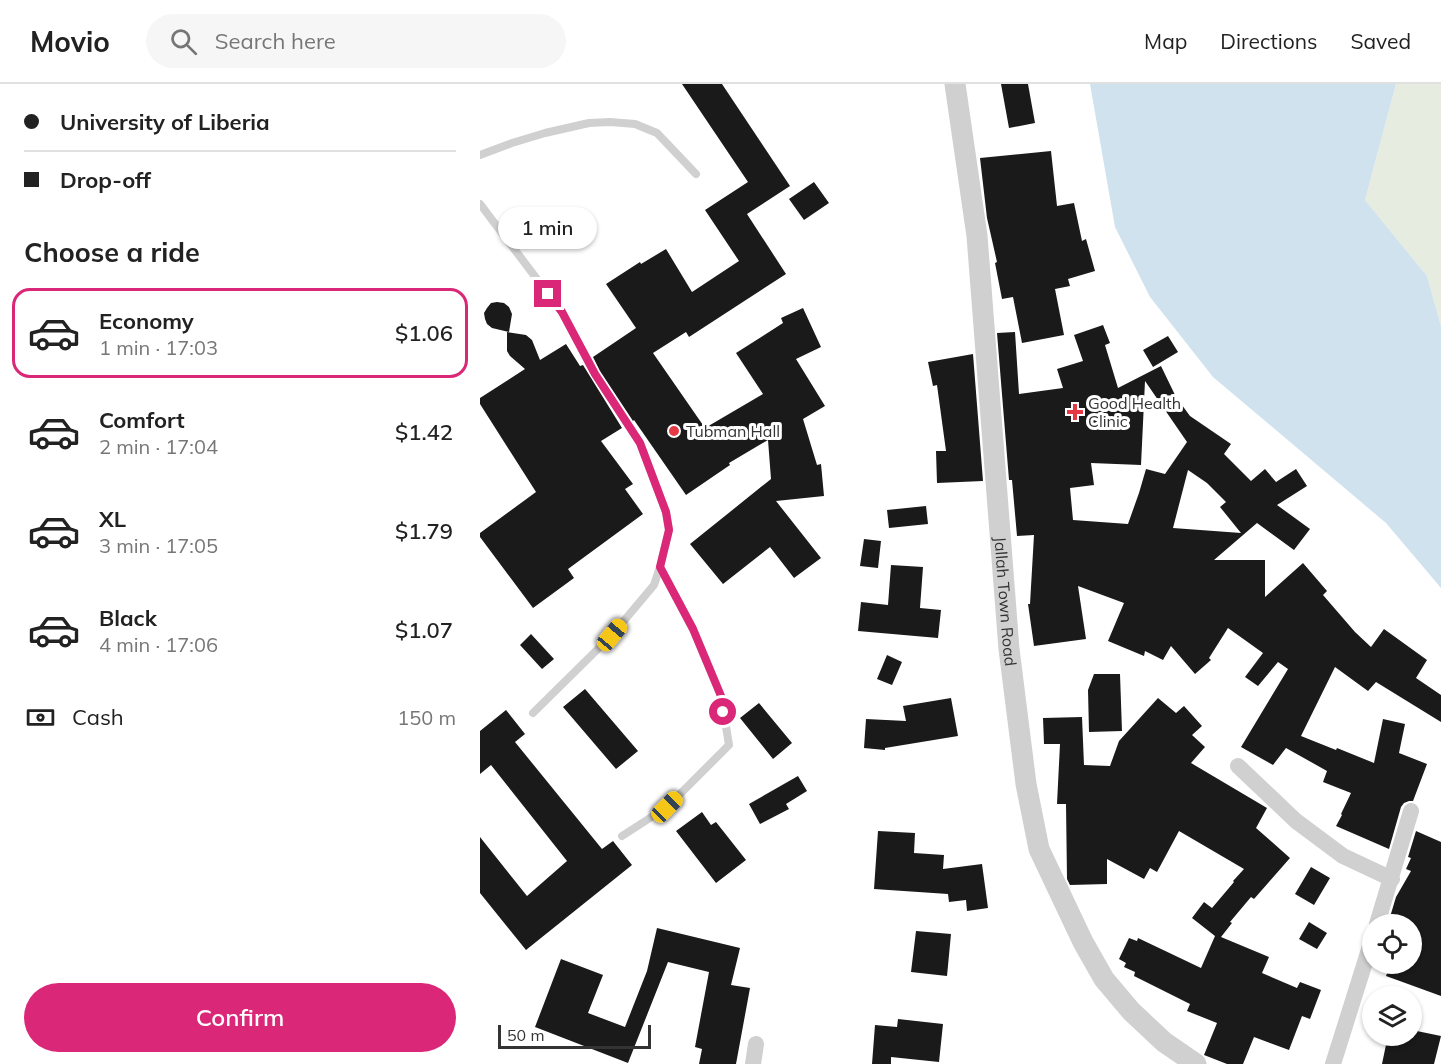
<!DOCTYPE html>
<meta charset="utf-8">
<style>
:root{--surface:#fff;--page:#f6f6f6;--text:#222;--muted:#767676;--line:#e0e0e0;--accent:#db2777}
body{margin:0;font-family:Mulish,sans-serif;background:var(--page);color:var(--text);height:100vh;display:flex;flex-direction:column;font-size:22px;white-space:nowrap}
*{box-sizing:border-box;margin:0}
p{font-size:20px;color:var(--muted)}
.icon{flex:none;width:33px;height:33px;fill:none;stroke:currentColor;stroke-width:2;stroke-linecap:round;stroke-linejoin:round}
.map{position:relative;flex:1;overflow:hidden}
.drawer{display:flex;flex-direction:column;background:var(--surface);width:480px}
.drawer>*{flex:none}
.hud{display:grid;align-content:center;height:132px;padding:0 24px;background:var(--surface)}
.buttons{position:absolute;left:882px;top:830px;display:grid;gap:12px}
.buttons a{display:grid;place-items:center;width:60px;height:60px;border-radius:50%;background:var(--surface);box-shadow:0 2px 4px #0004;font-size:30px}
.scale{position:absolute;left:18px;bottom:15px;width:153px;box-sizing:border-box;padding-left:6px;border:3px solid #333;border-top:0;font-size:16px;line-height:21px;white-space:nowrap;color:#333;-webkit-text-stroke:4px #fff;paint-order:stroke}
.end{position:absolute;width:27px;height:27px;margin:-14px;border:8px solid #db2777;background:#fff;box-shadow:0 0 0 3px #fff}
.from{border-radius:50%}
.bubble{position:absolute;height:42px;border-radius:21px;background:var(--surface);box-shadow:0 2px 4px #0004;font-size:20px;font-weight:600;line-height:42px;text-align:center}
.car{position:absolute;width:18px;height:36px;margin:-18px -9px;border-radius:8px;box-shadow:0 0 4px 2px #0007;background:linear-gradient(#f5c518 24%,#345 0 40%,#f5c518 0 76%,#345 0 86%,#f5c518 0)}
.hud b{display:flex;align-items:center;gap:21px;height:57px;font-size:22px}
.hud b+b{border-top:2px solid var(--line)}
.hud i{width:15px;height:15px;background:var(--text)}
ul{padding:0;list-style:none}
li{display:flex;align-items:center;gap:18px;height:90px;margin:0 12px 9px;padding:0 12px;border:3px solid transparent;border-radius:18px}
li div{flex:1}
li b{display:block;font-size:22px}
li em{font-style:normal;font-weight:600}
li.current{border-color:var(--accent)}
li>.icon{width:54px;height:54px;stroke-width:1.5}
h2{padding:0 24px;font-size:27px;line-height:72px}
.pay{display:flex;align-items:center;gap:15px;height:66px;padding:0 24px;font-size:22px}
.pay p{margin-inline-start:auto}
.action{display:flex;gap:12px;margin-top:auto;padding:12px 24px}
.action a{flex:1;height:69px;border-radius:36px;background:var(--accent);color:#fff;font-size:24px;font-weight:600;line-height:69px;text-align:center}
header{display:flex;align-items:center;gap:36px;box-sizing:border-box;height:84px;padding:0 30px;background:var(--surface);border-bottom:2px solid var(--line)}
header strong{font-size:28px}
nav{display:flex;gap:33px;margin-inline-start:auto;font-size:21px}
.search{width:420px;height:54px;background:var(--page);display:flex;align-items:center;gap:15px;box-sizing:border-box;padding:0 21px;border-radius:33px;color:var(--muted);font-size:22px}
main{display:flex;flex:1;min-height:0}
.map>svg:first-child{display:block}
</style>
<header>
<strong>Movio</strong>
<div class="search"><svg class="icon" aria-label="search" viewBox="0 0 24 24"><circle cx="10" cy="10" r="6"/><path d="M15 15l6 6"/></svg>Search here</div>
<nav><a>Map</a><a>Directions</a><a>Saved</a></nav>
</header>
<main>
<section class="drawer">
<div class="hud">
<b><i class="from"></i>University of Liberia</b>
<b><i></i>Drop-off</b>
</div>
<h2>Choose a ride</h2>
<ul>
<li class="current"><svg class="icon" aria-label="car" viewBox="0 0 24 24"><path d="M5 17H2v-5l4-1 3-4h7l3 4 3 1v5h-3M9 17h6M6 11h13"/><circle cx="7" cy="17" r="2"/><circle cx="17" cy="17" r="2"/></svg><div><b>Economy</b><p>1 min · 17:03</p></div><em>$1.06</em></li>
<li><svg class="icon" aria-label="car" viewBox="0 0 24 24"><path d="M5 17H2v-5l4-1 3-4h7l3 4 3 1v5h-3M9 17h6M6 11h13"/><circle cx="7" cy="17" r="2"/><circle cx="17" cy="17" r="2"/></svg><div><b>Comfort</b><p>2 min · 17:04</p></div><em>$1.42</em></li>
<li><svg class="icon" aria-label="car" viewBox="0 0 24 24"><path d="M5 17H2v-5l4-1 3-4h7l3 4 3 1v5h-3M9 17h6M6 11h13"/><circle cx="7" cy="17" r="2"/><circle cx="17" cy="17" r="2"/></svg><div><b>XL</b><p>3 min · 17:05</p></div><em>$1.79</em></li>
<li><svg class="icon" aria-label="car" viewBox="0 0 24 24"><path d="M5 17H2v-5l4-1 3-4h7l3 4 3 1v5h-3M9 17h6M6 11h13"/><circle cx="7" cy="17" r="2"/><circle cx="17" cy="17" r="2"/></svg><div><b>Black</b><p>4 min · 17:06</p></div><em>$1.07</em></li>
</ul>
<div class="pay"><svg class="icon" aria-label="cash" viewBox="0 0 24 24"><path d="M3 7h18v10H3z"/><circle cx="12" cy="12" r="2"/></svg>Cash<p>150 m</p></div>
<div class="action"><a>Confirm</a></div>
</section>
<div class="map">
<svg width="961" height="980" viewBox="0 0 961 980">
<rect width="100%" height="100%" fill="#fff"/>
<path fill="#e6ecdf" d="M916,0h45v242l-14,-50 -62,-76z"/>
<path fill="#cfe2ee" d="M610,0h306l-31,116 62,76 14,50v262l-55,-65 -173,-146 -63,-80 -35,-70z"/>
<path fill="#1a1a1a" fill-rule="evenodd" d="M202,0h40l68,102 -43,28 39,60 -97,63 -3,-5 -33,21 52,75 58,-34 -27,-41 47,-30 -2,-5 22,-10 18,39 -25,12 29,47 -22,13 14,46 4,-1 3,32 -48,5 45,57 -27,20 -24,-31 -47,37 -33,-40 81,-65 -3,-39 -39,23 1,2 -44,30 -52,-75 -1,1 -33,-50 -7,-14 43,-29 -30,-44 34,-22 1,2 25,-15 26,43 47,-31 -34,-51 43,-28z
M521,0h27l7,39 -26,5z
M571,67l6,55 17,-3 8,38 4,-2 9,32 -27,8 2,7 -15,3 9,46 -42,8 -9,-46 -11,2 -7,-36 2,-1 -10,-44 -7,-60z
M334,98l15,21 -25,17 -15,-21z
M17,218l7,1 5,4 3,7 -3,18 -17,-4 -5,-4 -2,-5 -1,-6 3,-5 4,-5z
M623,241l7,18 -5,2 13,43 43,-22 15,31 14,19 41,28 -7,10 27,27 14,-12 11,13 20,-13 11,17 -30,19 33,24 -16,21 -37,-27 -43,37h51v37l38,-34 24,28 -4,4 32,37 16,15 13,-18 43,31 -11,18 25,17v27l-65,-40 -8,9 -33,-24 -34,69 35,14 1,-2 37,15 9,-44 22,5 -6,29 28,11 -14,37h-4l-5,2 -3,4 -12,42 -53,-23 6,-11 -1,-1 10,-21 -28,-11 4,-11 -41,-23 -13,17 -32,-18 47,-78 -10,-7 -20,24 -13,-9 18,-24 -35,-25 -19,30 2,2 -16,14 -24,-28 -8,14 -18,-9 -1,5 -36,-15 16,-38 -46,-17 8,53 -52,7 -6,-42h2l4,-69 -17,1 -5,-56h-3l-12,-147 18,-1 4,62 44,-6 -6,-19 26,-8 -9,-26zM665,297l42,61 -22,32 -19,-5 -7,24 -11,31 -55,-4 -3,-32 24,-3 -3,-22 50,2zM708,386l19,13 19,19 -6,5 21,26 -68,-5z
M27,248l19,3 6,5 8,20 26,-16 14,22 3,-1 39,63 -21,13 32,43 -8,5 18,25 -75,55 6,9 -41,30 -53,-71v-4l56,-41 -56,-88v-6l45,-29 -15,-13 -3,-5z
M688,252l10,16 -25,15 -10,-17z
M493,270l10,127 -46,2 -1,-32h10l-9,-66 -4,1 -5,-24z
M446,422l2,18 -39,4 -2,-18z
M384,455l17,2 -3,27 -18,-2z
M411,481l32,2 -3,41 21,2 -3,28 -80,-7 3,-29 27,3z
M51,550l23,25 -12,10 -22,-24z
M407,571l15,7 -10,23 -15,-6z
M614,590h26l2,57 -33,1 -1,-42z
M105,605l53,62 -22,18 -53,-62z
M471,614l7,38 -73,12v2l-21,-2 2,-29 40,2 -3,-15z
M678,614l18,15 8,-7 18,20 -10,9 13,12 -14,16 76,45 -11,20 34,30 -36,41 -3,-2 -21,25 2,1 -11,14 48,20 -7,16 35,15 3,-6 21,8 -11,29 -8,-3 -13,34 -35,-13 -11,27h-16l-23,-9 13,-32 -30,-12 3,-7 -56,-28 1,-4 -11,-5 2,-4 -7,-4 10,-21 8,3 1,-3 63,30 14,-32 -23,-18 12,-16 8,6 22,-26 -1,-1 11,-12 -65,-38 -22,41 -7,-4 -6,11 -37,-20v25l-37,1 -3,-6 -1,-75h-9l3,-60h-16l-1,-26 39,-1 2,48 26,1 9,-25z
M279,619l33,40 -19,16 -33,-41z
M26,626l19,24 -10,8 87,107 11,-8 19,24 -106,85 -46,-57v-56l47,59 40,-35 -76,-96 -11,9v-43z
M318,692l9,15 -21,13 3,5 -29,15 -11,-20z
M222,728l9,13 5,-3 30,38 -30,23 -40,-52z
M398,747l37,2 -1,20 30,2 -1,14 39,-5 6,44 -21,3 -1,-11 -17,2 -1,-8 -74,-5z
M936,747l25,11v154l-55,-20 5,-13h21v-39h-11l-11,-7 6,-20 15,-26 -5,-2 5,-11 -3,-1z
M831,783l19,11 -16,27 -19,-11z
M829,838l18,11 -10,16 -18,-10z
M177,844l83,20 -9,37 19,3 -14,76h-37l3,-15 -7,-2 14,-75 -41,-10 -40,101 -93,-36 26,-68 42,16 -15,38 37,14 22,-56z
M436,847l35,3 -4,42 -36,-4z
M418,935l45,5 -4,38 -48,-5v7h-19l3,-39 22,2z
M932,946l29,6 -7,28h-52l6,-29h24z"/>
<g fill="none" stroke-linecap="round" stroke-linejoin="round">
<path stroke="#d0d0d0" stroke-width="8" d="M0,71l32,-12 33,-10 44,-10 21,-1 25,2 22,9 39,41
M0,120l82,108 33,62 45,69 26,69 3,18 -9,37 33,62 28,67 8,49 -62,62 -45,29
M53,629l79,-78 42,-50 6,-18"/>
<path stroke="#d0d0d0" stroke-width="16" d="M758,682l58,55 47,35 49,23
M897,840l34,-113
M273,980l3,-20
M853,980l39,-124"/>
<path stroke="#d0d0d0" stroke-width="21" id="s1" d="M475,0l22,152 32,413 17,135 13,65 44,93 21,37 27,32 33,31 32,22"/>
</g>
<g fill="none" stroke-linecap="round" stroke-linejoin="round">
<path stroke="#db2777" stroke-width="8" d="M68,210l14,18 33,62 45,69 26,69 3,18 -9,37 33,62 28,67 2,16"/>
</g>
<g fill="#e63946" stroke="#fff" stroke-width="2">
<path d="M592 319h6v6h6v6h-6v6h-6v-6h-6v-6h6z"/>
<circle cx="194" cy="347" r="6"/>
</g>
<g text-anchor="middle" stroke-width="6" stroke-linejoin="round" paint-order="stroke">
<g font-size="16" fill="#333" stroke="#fff" text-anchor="start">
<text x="608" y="325">Good Health<tspan x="608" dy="18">Clinic</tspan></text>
<text x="206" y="353">Tubman Hall</text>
</g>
<g font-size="16" fill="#333" stroke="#fff">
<text dy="6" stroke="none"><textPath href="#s1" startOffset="520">Jallah Town Road</textPath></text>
</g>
</g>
</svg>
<div class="buttons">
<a><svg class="icon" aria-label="locate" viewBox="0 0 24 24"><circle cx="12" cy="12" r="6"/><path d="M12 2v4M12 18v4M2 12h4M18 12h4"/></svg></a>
<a><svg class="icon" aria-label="layers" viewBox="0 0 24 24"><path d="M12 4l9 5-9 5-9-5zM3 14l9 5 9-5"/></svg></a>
</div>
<div class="scale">50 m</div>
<i class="end from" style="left:243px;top:628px"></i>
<i class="end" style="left:68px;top:210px"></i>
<div class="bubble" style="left:18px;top:123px;width:99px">1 min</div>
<i class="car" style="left:132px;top:551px;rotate:40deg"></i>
<i class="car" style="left:187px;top:723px;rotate:45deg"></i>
</div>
</main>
